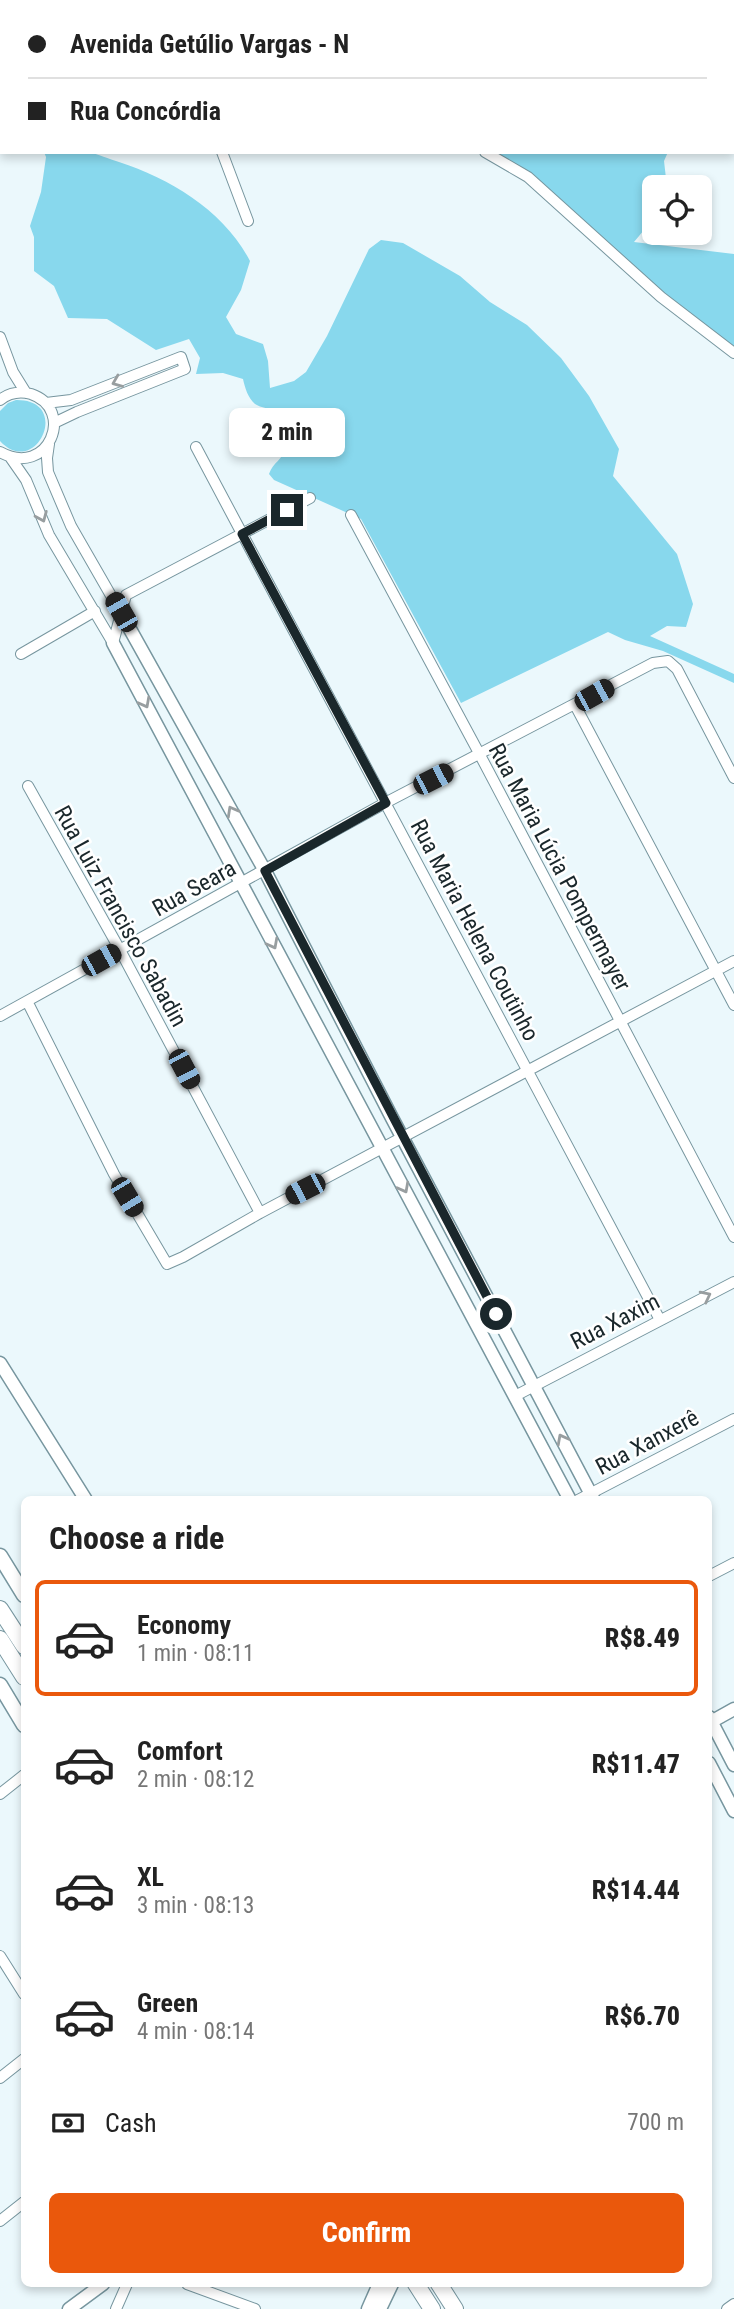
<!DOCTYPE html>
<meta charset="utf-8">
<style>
:root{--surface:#fff;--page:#f2f2f2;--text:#222;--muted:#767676;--line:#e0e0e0;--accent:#ea580c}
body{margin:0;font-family:"Roboto Condensed",sans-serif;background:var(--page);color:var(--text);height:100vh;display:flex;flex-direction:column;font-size:26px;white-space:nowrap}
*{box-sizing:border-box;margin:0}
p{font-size:23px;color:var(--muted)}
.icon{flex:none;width:38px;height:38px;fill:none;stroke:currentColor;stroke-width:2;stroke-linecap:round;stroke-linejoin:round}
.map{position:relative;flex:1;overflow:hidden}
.sheet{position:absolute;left:21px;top:1496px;width:691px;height:791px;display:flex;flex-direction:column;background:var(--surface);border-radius:10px;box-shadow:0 4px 10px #0003}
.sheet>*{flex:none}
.top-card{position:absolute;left:0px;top:0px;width:735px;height:154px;box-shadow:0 4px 10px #0003;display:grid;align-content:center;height:154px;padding:0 28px;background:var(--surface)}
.controls{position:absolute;left:642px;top:175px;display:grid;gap:14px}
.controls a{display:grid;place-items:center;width:70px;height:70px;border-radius:10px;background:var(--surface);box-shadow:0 4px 10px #0003;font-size:35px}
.end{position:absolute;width:32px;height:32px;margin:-16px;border:9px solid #1a272b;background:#fff;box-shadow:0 0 0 4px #fff}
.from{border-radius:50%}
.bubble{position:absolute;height:49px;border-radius:10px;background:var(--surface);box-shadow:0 4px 10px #0003;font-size:23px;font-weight:800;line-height:49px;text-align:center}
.car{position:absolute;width:21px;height:42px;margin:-21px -10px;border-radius:9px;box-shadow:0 0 5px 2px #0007;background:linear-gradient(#222 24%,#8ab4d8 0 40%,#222 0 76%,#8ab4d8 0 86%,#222 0)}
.top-card b{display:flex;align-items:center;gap:24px;height:66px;font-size:26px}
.top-card b+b{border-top:2px solid var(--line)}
.top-card i{width:18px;height:18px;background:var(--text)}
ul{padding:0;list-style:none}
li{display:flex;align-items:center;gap:21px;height:116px;margin:0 14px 10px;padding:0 14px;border:4px solid transparent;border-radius:10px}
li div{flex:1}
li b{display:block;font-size:26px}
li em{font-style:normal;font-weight:800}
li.on{border-color:var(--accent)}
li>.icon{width:63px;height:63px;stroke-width:1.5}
h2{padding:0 28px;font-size:32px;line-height:84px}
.pay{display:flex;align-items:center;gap:18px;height:77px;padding:0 28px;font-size:26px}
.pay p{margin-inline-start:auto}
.button{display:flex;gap:14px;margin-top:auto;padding:14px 28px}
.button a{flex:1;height:80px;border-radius:10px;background:var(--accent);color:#fff;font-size:28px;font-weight:800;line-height:80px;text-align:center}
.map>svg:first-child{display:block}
</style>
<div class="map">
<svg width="734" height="2309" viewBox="0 0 734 2309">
<rect width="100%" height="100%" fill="#ebf8fc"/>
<path fill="#88d8ed" d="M356,0h378v24l-1,-22h-378z
M44,152c14,0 30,-2 44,0 10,2 21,7 31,10 52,17 105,49 131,99l-9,29 -15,27 10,17 27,10 5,17 2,27 24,-7 12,-9 21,-36 42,-87 12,-9 22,3 57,33 30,26 37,23 34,33 28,38 30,53 -6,27 64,78 16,50 -7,23 -19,-1 -17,10 84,38v9l-71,-32 -38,-11 -17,-8 -147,71 -100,-184 -87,-39 -5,-6c4,-12 14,-14 17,-27 3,-11 0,-28 -10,-35 -6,-4 -15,-4 -21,-8 -7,-6 -10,-16 -12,-25l-20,-6 -27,1 4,-16 -11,-19 -33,11 -49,-31 -39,-1 -14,-32 -20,-15v-34l-4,-11 11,-34 5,-35z
M485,152h183l-4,9 3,26h-13v31l-20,24 100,12v99l-206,-176z
M16,400c57,-1 20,80 -16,41v-30l8,-8z"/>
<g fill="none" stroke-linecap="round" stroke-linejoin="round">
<defs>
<path id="minor" d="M163,0v2
M292,0l1,2
M307,0l1,2
M8,2l5,-2
M355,2l1,-2
M0,5l2,-1
M0,128l2,-1
M222,152l26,69
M485,152l43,25 133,120 73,56
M0,337l13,35 13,21
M0,400c9,-7 20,-9 31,-6 45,15 18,85 -31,58
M46,403l25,-3 110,-43 4,12 -108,43 -23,11
M49,444l-2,14 1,14 23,54 50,87
M196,447l464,873
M10,457l16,23 23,55 64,108
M351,515l129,240 254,482
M113,643l13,-48 184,-97
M21,654l74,-43
M575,705l159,300
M28,786l92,164 140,263
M27,1001l87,173 53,90 16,-7 77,-44 474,-252
M0,1016l385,-213 268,-140 15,-2 9,8 57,109
M515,1396l219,-114
M578,1500l156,-81
M709,1576l25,-13
M0,1794l24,-19
M0,1956l24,38
M0,2078l24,-19
M0,2221l24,-19
M187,2284l68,25
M116,2309l11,-25
M727,2309l7,-5"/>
<path id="tertiary" d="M121,613l144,258 127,247 202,382
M113,643l457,857
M0,1363l86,137
M709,1717l25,48
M709,1723l25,-14
M709,1763l25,48
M69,2309l34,-25
M368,2309l11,-25
M380,2309l12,-25"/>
<path id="secondary" d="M0,1556l24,39
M0,1685l24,40"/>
<path id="primary" d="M0,1609l24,37
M0,1639l24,38
M416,2284l16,25
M439,2284l16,25"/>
</defs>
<use href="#minor" stroke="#77969f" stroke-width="12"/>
<use href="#tertiary" stroke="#77969f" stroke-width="15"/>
<use href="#secondary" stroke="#77969f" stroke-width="17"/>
<use href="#primary" stroke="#77969f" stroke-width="18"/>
<use href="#minor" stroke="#fff" stroke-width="10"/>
<use href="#tertiary" stroke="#fff" stroke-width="12"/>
<use href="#secondary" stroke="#fff" stroke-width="14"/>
<use href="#primary" stroke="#fff" stroke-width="16"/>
</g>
<defs><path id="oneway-chevron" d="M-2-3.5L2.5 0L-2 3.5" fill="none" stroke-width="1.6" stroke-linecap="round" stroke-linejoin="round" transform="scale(1.75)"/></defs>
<g stroke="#989ea0">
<use href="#oneway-chevron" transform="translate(117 382) rotate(158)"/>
<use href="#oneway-chevron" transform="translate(42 517) rotate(67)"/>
<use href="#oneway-chevron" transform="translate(145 703) rotate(62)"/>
<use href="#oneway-chevron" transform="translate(232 811) rotate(-119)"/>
<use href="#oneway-chevron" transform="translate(273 944) rotate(62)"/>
<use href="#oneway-chevron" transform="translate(404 1188) rotate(62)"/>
<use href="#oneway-chevron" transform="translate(706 1296) rotate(-27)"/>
<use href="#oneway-chevron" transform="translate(562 1439) rotate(-118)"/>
</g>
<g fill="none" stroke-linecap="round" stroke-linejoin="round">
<path stroke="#1a272b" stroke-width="9" d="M287,510l-45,24 144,269 -121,68 231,443"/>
</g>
<g text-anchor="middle" stroke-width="5" stroke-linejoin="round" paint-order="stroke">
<g font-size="23" fill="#1a272b" stroke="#fff">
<text transform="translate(560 867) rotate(62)" y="8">Rua Maria Lúcia Pompermayer</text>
<text transform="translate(194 888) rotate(-29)" y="8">Rua Seara</text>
<text transform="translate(121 916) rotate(61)" y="8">Rua Luiz Francisco Sabadin</text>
<text transform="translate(475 930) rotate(62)" y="8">Rua Maria Helena Coutinho</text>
<text transform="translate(615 1321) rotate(-27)" y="8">Rua Xaxim</text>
<text transform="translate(647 1442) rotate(-28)" y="8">Rua Xanxerê</text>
</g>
</g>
</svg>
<div class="controls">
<a><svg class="icon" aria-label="locate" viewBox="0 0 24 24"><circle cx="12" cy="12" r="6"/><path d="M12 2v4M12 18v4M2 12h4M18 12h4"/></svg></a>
</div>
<i class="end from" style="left:496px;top:1314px"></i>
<i class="end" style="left:287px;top:510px"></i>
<div class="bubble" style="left:229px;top:408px;width:116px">2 min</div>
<i class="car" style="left:121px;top:612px;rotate:330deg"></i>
<i class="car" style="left:594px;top:695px;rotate:61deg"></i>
<i class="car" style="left:433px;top:779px;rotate:63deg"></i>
<i class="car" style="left:101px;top:960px;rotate:61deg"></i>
<i class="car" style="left:184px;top:1069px;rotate:152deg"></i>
<i class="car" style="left:305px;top:1189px;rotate:243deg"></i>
<i class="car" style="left:127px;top:1197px;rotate:149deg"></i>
<div class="top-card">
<b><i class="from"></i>Avenida Getúlio Vargas - N</b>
<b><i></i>Rua Concórdia</b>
</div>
<section class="sheet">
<h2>Choose a ride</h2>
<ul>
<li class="on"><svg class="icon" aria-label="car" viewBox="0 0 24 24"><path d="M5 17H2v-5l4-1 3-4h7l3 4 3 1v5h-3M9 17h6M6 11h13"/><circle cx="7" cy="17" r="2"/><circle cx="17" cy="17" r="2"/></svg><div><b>Economy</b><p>1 min · 08:11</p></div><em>R$8.49</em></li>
<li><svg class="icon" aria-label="car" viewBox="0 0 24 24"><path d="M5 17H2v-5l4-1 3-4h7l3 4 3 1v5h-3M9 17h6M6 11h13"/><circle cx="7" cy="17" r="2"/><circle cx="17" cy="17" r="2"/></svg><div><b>Comfort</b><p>2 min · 08:12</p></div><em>R$11.47</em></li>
<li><svg class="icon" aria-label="car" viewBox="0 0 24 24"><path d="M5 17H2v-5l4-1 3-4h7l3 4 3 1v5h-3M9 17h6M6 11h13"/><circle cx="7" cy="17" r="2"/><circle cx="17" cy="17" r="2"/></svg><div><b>XL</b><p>3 min · 08:13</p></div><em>R$14.44</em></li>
<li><svg class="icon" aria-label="car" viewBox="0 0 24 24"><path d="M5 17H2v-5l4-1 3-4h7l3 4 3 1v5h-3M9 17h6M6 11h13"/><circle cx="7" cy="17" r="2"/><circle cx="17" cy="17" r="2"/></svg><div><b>Green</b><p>4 min · 08:14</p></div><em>R$6.70</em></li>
</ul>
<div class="pay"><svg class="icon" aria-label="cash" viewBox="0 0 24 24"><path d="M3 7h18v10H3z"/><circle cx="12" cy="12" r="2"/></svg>Cash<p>700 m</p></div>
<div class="button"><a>Confirm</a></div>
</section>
</div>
